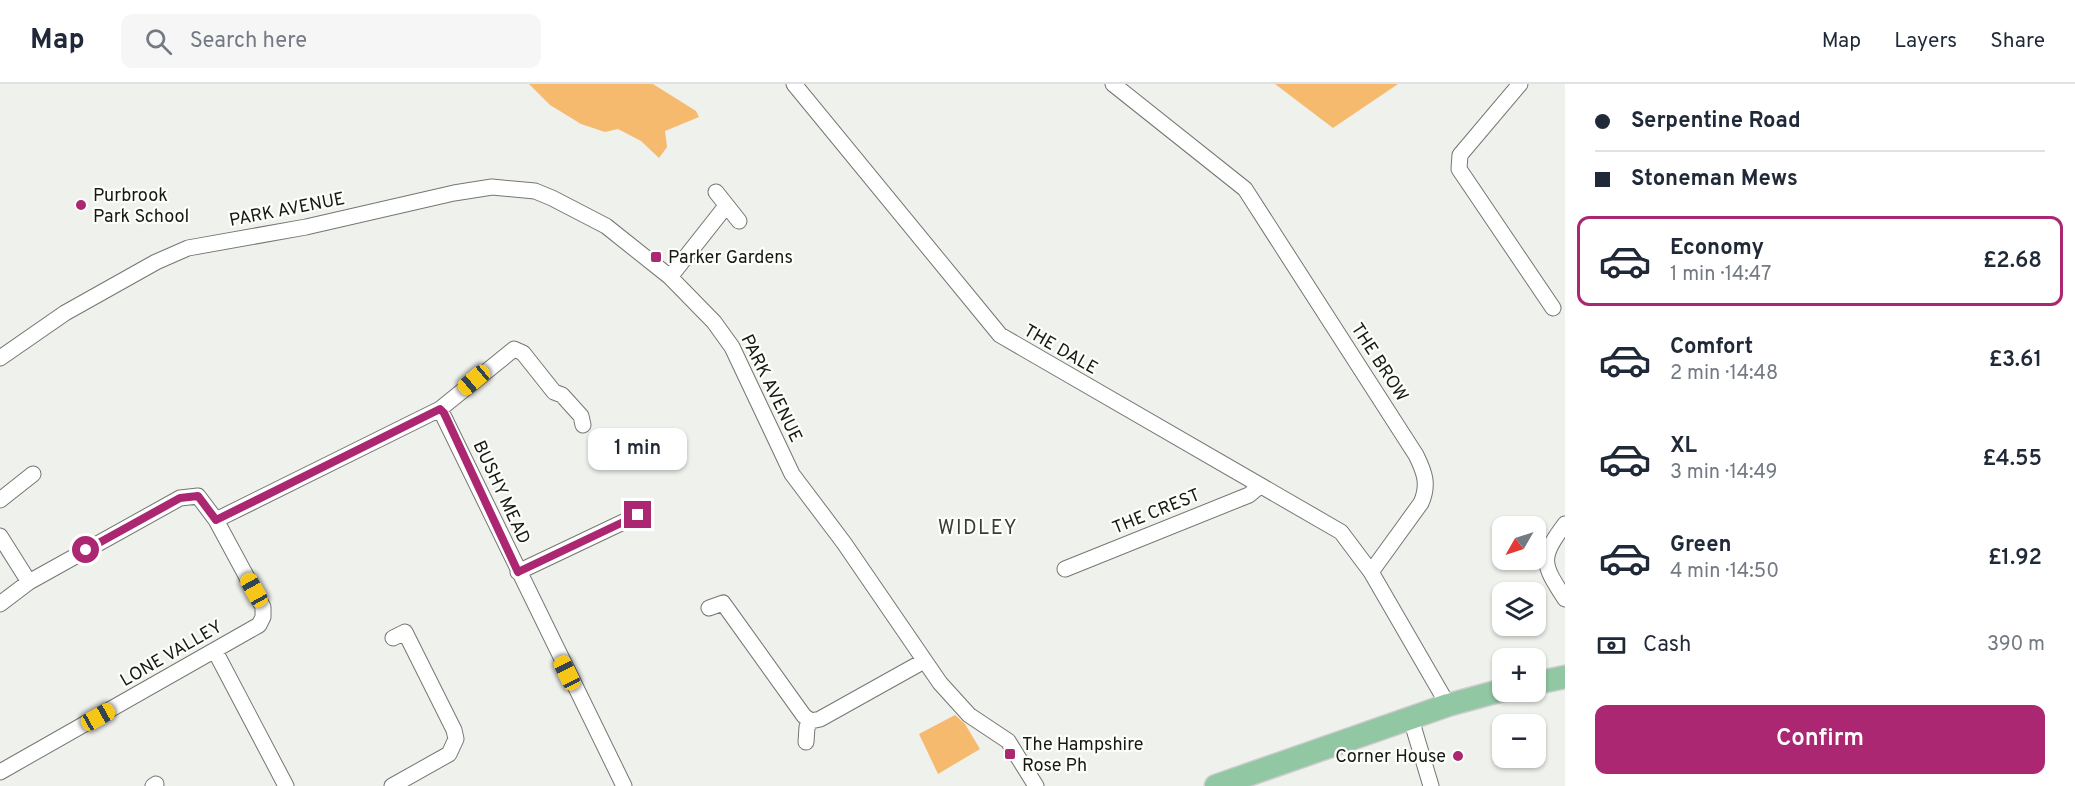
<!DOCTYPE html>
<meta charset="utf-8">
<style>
:root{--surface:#fff;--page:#f6f6f7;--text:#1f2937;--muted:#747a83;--line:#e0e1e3;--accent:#ab2771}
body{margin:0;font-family:Overpass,sans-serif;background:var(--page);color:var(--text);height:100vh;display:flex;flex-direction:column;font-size:22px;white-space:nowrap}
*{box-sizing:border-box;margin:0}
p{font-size:20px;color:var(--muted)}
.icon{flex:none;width:33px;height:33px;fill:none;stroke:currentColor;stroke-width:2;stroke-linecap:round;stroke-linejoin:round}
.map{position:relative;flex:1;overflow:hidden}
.drawer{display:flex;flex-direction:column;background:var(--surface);width:510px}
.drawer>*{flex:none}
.banner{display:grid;align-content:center;height:132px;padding:0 30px;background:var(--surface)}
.needle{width:39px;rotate:231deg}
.fabs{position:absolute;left:1492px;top:432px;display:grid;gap:12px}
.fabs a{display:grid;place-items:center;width:54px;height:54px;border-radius:12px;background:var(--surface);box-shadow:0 2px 4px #0004;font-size:30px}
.end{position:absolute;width:27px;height:27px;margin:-14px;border:8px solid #ab2771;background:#fff;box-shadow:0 0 0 3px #fff}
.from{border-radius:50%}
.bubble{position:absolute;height:42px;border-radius:12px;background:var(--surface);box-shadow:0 2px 4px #0004;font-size:20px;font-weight:600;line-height:42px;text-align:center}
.car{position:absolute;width:18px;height:36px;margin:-18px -9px;border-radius:8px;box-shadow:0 0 4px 2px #0007;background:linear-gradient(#f5c518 24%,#345 0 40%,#f5c518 0 76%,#345 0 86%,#f5c518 0)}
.banner b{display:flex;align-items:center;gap:21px;height:57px;font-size:22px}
.banner b+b{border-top:2px solid var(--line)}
.banner i{width:15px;height:15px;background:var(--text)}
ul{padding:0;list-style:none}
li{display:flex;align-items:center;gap:18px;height:90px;margin:0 12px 9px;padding:0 18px;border:3px solid transparent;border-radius:12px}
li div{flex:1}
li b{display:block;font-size:22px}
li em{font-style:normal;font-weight:600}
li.current{border-color:var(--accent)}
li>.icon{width:54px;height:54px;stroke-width:1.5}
.pay{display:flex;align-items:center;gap:15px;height:66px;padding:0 30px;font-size:22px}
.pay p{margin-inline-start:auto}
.cta{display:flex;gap:12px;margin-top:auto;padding:12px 30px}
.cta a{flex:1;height:69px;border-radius:12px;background:var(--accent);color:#fff;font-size:24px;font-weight:600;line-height:69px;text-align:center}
header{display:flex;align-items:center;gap:36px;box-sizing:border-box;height:84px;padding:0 30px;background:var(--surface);border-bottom:2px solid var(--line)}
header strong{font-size:28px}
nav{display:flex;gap:33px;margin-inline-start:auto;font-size:21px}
.search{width:420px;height:54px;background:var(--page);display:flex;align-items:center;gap:15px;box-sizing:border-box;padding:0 21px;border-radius:12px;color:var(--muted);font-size:22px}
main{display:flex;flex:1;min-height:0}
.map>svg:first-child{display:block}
</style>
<header>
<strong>Map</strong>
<div class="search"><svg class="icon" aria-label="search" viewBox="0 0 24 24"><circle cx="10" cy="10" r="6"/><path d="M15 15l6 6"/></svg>Search here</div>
<nav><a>Map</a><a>Layers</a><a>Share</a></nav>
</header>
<main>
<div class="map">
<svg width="1565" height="702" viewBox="0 0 1565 702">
<rect width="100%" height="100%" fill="#eff1ec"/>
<path fill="#f6ba6e" d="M529,0h124l43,27 3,6 -34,14 2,16 -8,11 -18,-17 -23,-12 -13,3 -24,-8 -31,-19z
M1275,0h123l-65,44z
M955,631l10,9 15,25 -42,25 -19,-40z"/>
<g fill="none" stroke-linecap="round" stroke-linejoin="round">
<defs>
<path id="street" d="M794,0l206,251 341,197 30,40 77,133
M1113,0l132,105 171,266c9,18 13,30 5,48l-50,69
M1520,0l-60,71 -1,14 94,139
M716,108l23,29
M670,193l56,-71
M0,274l65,-45 91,-51 32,-14 118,-21 148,-34 38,-6 43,4 17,7 54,28 64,51 44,45 18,25 60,127 52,69 96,140 29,32 39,26 28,45
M440,325l184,377
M0,416l33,-26
M216,436l224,-111 74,-60 9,4 31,39 8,3 19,21 2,9
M1565,440c-26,35 -23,39 0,75
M0,452l29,46
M1065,485l184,-74 11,-9
M518,488l120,-57
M0,520l29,-22 151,-84 18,-2 18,24 47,87v10l-4,8 -259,147
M709,524l14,-5 81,113 7,5 9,-2 104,-58
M215,567l71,135
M1411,635l20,67
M806,658l1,-15 4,-6
M153,702l3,-2
M392,702l57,-32 7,-15 -2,-9 -49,-98 -12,6"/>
<path id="primary" d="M1536,599l29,-6
M1216,702l232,-81 55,-15"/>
</defs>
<use href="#street" stroke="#757672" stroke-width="17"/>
<use href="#primary" stroke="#ccc" stroke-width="25"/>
<use href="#street" stroke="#fff" stroke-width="15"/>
<use href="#primary" stroke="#91c7a3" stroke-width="22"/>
</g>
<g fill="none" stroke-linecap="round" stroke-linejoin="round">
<path stroke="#ab2771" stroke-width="8" d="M86,466l94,-52 18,-2 18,24 224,-111 4,4 74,159 120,-57"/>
</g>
<g fill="#ab2771" stroke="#fdfffa" stroke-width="2">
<circle cx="81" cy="121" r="6"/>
<rect x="650" y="167" width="12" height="12" rx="3"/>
<rect x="1004" y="664" width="12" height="12" rx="3"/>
<circle cx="1458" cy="672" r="6"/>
</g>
<g text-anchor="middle" stroke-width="4.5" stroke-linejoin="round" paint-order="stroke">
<g font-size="18" fill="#181917" stroke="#fdfffa" text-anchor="start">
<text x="93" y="117">Purbrook<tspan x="93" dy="21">Park School</tspan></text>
<text x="668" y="179">Parker Gardens</text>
<text x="1022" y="666">The Hampshire<tspan x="1022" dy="21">Rose Ph</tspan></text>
<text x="1446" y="678" text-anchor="end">Corner House</text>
</g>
<g font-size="18" fill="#181917" stroke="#fdfffa">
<text transform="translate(287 125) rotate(-11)" y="6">PARK AVENUE</text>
<text transform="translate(1061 265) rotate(30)" y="6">THE DALE</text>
<text transform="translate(1380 278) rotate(57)" y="6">THE BROW</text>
<text transform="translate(772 304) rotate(64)" y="6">PARK AVENUE</text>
<text transform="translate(502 408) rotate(65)" y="6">BUSHY MEAD</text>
<text transform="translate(1156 427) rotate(-22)" y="6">THE CREST</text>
<text transform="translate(171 569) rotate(-30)" y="6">LONE VALLEY</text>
</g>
<g font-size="20" letter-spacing="1.5" fill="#3a3c38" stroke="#fdfffa">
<text x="978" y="450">WIDLEY</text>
</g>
</g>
</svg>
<div class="fabs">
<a><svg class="needle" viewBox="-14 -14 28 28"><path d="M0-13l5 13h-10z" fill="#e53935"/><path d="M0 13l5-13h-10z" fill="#747a83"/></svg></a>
<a><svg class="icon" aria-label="layers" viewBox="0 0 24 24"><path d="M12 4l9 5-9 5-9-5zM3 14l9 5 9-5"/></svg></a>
<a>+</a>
<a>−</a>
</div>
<i class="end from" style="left:86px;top:466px"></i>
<i class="end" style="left:638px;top:431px"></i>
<div class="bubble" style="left:588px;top:344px;width:99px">1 min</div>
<i class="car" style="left:474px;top:296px;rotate:230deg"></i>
<i class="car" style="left:254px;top:506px;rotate:331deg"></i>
<i class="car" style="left:567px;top:589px;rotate:334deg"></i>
<i class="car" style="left:98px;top:633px;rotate:61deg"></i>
</div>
<section class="drawer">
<div class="banner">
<b><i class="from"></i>Serpentine Road</b>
<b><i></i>Stoneman Mews</b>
</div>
<ul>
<li class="current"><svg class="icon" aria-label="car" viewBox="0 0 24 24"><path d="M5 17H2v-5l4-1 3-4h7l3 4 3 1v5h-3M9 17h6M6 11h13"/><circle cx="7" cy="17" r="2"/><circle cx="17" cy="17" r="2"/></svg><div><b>Economy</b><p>1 min · 14:47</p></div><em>£2.68</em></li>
<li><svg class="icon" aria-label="car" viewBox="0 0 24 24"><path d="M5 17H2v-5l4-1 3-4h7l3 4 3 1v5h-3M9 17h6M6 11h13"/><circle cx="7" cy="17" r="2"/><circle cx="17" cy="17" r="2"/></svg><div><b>Comfort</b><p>2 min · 14:48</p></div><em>£3.61</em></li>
<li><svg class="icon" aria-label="car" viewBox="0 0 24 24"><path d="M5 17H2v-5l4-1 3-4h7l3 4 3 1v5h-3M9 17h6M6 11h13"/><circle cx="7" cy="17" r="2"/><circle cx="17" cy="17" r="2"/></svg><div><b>XL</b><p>3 min · 14:49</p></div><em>£4.55</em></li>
<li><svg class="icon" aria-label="car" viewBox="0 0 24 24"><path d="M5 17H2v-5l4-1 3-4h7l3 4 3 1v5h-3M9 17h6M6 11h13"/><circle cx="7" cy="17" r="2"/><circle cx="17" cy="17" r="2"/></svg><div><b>Green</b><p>4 min · 14:50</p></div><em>£1.92</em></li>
</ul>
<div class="pay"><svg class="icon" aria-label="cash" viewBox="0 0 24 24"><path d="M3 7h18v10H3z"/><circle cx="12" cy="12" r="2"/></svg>Cash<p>390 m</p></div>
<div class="cta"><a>Confirm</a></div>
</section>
</main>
